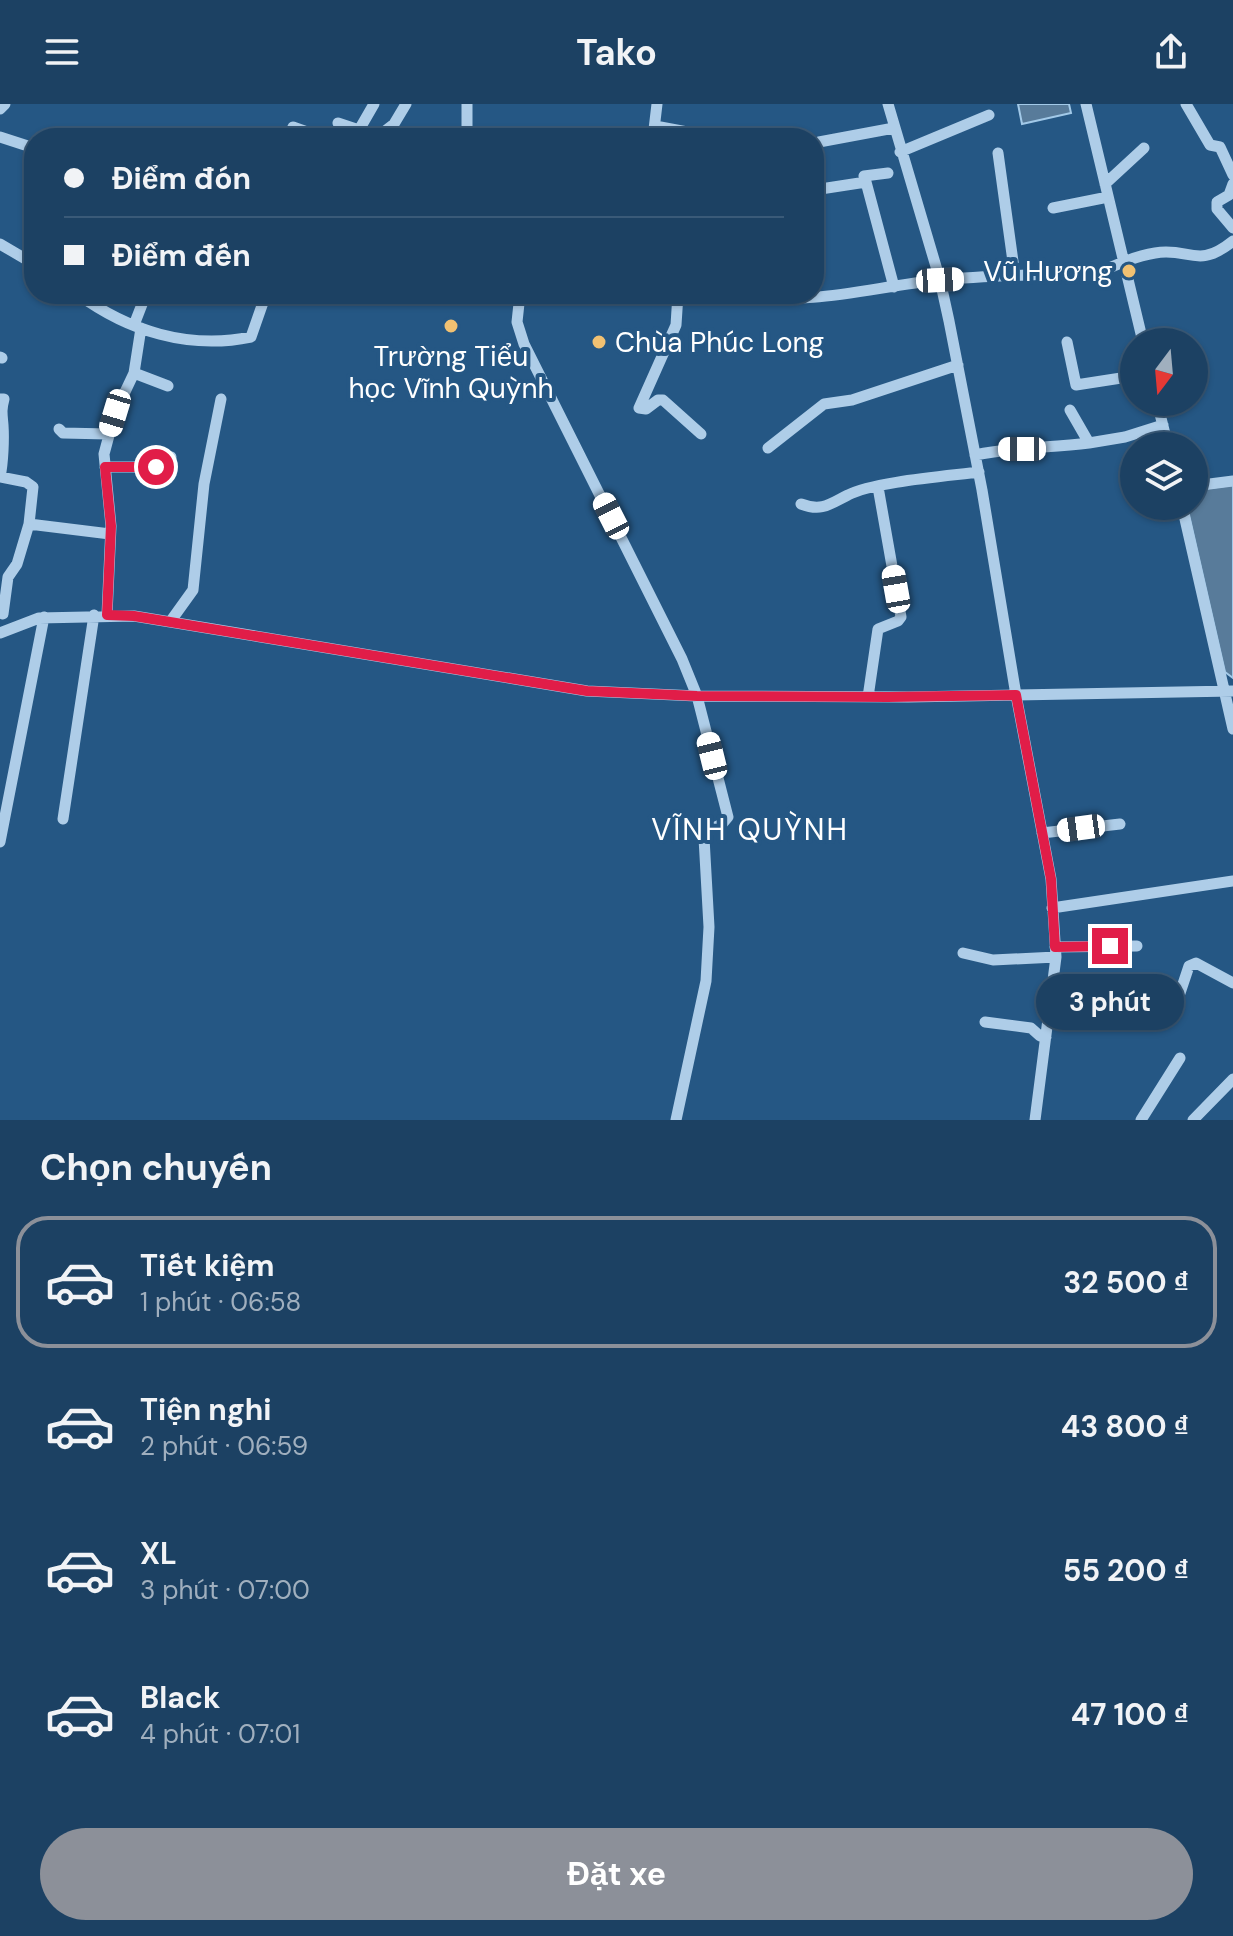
<!DOCTYPE html>
<html lang="vi">
<meta charset="utf-8">
<style>
:root{--surface:#1c4163;--page:#254869;--text:#f1f3f6;--muted:#a0afbe;--line:#3a5a78;--accent:#8c9099}
body{margin:0;font-family:"DM Sans",sans-serif;background:var(--page);color:var(--text);height:100vh;display:flex;flex-direction:column;font-size:30px;white-space:nowrap}
*{box-sizing:border-box;margin:0}
p{font-size:26px;color:var(--muted)}
.icon{flex:none;width:44px;height:44px;fill:none;stroke:currentColor;stroke-width:2;stroke-linecap:round;stroke-linejoin:round}
.map{position:relative;height:1016px;overflow:hidden}
.panel{display:flex;flex-direction:column;background:var(--surface);flex:1}
.panel>*{flex:none}
.hud{position:absolute;left:24px;top:24px;width:800px;height:176px;border-radius:32px;box-shadow:0 2px 6px #0004,0 0 0 2px var(--line);display:grid;align-content:center;height:176px;padding:0 40px;background:var(--surface)}
.needle{width:52px;rotate:196deg}
.tools{position:absolute;left:1120px;top:224px;display:grid;gap:16px}
.tools a{display:grid;place-items:center;width:88px;height:88px;border-radius:50%;background:var(--surface);box-shadow:0 2px 6px #0004,0 0 0 2px var(--line);font-size:40px}
.end{position:absolute;width:36px;height:36px;margin:-18px;border:10px solid #e11d48;background:#fff;box-shadow:0 0 0 4px #fff}
.from{border-radius:50%}
.bubble{position:absolute;height:56px;border-radius:28px;background:var(--surface);box-shadow:0 2px 6px #0004,0 0 0 2px var(--line);font-size:26px;font-weight:700;line-height:56px;text-align:center}
.car{position:absolute;width:24px;height:48px;margin:-24px -12px;border-radius:10px;box-shadow:0 0 6px 2px #0007;background:linear-gradient(#fff 24%,#345 0 40%,#fff 0 76%,#345 0 86%,#fff 0)}
.hud b{display:flex;align-items:center;gap:28px;height:76px;font-size:30px}
.hud b+b{border-top:2px solid var(--line)}
.hud i{width:20px;height:20px;background:var(--text)}
ul{padding:0;list-style:none}
li{display:flex;align-items:center;gap:24px;height:132px;margin:0 16px 12px;padding:0 24px;border:4px solid transparent;border-radius:32px}
li div{flex:1}
li b{display:block;font-size:30px}
li em{font-style:normal;font-weight:700}
li.current{border-color:var(--accent)}
li>.icon{width:72px;height:72px;stroke-width:1.5}
h2{padding:0 40px;font-size:36px;line-height:96px}
.cta{display:flex;gap:16px;margin-top:auto;padding:16px 40px}
.cta a{flex:1;height:92px;border-radius:48px;background:var(--accent);color:#fff;font-size:32px;font-weight:700;line-height:92px;text-align:center}
header{display:flex;justify-content:space-between;align-items:center;height:104px;padding:0 40px;background:var(--surface);font-size:36px;font-weight:700}
.map>svg:first-child{display:block}
</style>
<header><svg class="icon" aria-label="menu" viewBox="0 0 24 24"><path d="M4 6h16M4 12h16M4 18h16"/></svg>Tako<svg class="icon" aria-label="share" viewBox="0 0 24 24"><path d="M12 15V3M7 8l5-5 5 5M5 13v7h14v-7"/></svg></header>
<div class="map">
<svg width="1233" height="1016" viewBox="0 0 1233 1016">
<rect width="100%" height="100%" fill="#255784"/>
<path fill="#587b9a" stroke="#a2c9e8" stroke-width="2" d="M1018,0h51l2,9 -49,11z
M1233,381v193l-8,-6 -38,-166h7v-16z"/>
<g fill="none" stroke-linecap="round" stroke-linejoin="round">
<path stroke="#aecde8" stroke-width="11" d="M888,0l52,176 9,41 33,169 34,205 35,184 5,78 -21,163
M1086,0l57,238
M1186,0l24,41 10,2 13,28
M0,5l5,-5
M338,19l21,7 15,-26
M655,22l59,11
M467,31v-31
M0,33l34,11
M289,34l4,-11 31,11
M376,34l18,-14 12,-20
M653,34l4,-34
M819,38l75,-14
M900,48l89,-37
M998,49l17,123
M866,78l28,105
M1105,80l39,-36
M1233,80l-4,11 -12,7v7l16,19
M814,86l52,-8 -2,-6 24,-3
M1053,104l55,-11
M0,140l34,20
M28,157l6,-11
M78,190c50,37 111,56 173,43l15,-43
M520,190l-3,28 7,22 158,315 15,37 31,121 -6,7 -15,7 -3,7 5,89 -3,54 -30,139
M678,190l-2,31 -37,83 7,1 12,-9h5l38,34
M745,190c66,13 130,-8 195,-14 53,-5 107,-5 160,-8 18,-8 36,-16 55,-19 35,-6 42,17 78,-12
M134,221l12,-31
M1067,238l9,43 58,-9
M0,253l2,1
M134,269l34,13
M0,295h4c-3,11 -2,15 -1,26 1,14 0,38 -3,52
M1157,298l11,44
M1070,306l19,33 36,-6 38,-12
M59,325l4,4 45,1
M768,344l56,-44 28,-4 106,-35
M975,351c38,-8 76,-7 114,-12
M105,363h51l8,-2 7,-8
M0,373l26,5 7,5 -4,37 -12,40 -9,13 -5,37
M1194,382l39,-5
M801,400c21,8 29,0 47,-9 24,-13 100,-19 131,-23
M1182,402l51,223
M29,420l81,10
M107,511l4,-89 -7,-72 11,-41 19,-40 7,-45
M170,518l23,-32 11,-106 17,-85
M0,529l39,-15 95,-2 453,75 110,5 211,1 325,-6
M868,593l10,-68 20,-8 3,-4 -23,-130
M63,715l31,-204
M1042,729l78,-9
M0,738l44,-225
M1052,804l181,-27
M1055,843l82,-1
M963,849l30,7 63,-3
M1178,895l11,-33 7,-3 37,20
M985,918l46,6 9,8 6,1
M1141,1016l39,-62
M1193,1016l40,-41"/>
</g>
<g fill="none" stroke-linecap="round" stroke-linejoin="round">
<path stroke="#e11d48" stroke-width="10" d="M156,363h-51l6,59 -4,89 27,1 453,75 110,5 191,1 128,-2 35,184 4,68 55,-1"/>
</g>
<g fill="#f1c172" stroke="#255784" stroke-width="3">
<circle cx="1129" cy="167" r="8"/>
<circle cx="451" cy="222" r="8"/>
<circle cx="599" cy="238" r="8"/>
</g>
<g text-anchor="middle" stroke-width="8" stroke-linejoin="round" paint-order="stroke">
<g font-size="28" fill="#fff" stroke="#255784" text-anchor="end">
<text x="1113" y="177">Vũ Hương</text>
<text x="615" y="248" text-anchor="start">Chùa Phúc Long</text>
<text x="451" y="262" text-anchor="middle">Trường Tiểu<tspan x="451" dy="32">học Vĩnh Quỳnh</tspan></text>
</g>
<g font-size="30" letter-spacing="2" fill="#fff" stroke="#255784">
<text x="750" y="736">VĨNH QUỲNH</text>
</g>
</g>
</svg>
<div class="tools">
<a><svg class="needle" viewBox="-14 -14 28 28"><path d="M0-13l5 13h-10z" fill="#e53935"/><path d="M0 13l5-13h-10z" fill="#a0afbe"/></svg></a>
<a><svg class="icon" aria-label="layers" viewBox="0 0 24 24"><path d="M12 4l9 5-9 5-9-5zM3 14l9 5 9-5"/></svg></a>
</div>
<i class="end from" style="left:156px;top:363px"></i>
<i class="end" style="left:1110px;top:842px"></i>
<div class="bubble" style="left:1036px;top:870px;width:148px">3 phút</div>
<i class="car" style="left:940px;top:176px;rotate:87deg"></i>
<i class="car" style="left:115px;top:309px;rotate:197deg"></i>
<i class="car" style="left:1022px;top:345px;rotate:270deg"></i>
<i class="car" style="left:611px;top:412px;rotate:333deg"></i>
<i class="car" style="left:896px;top:485px;rotate:350deg"></i>
<i class="car" style="left:712px;top:652px;rotate:346deg"></i>
<i class="car" style="left:1081px;top:724px;rotate:262deg"></i>
<div class="hud">
<b><i class="from"></i>Điểm đón</b>
<b><i></i>Điểm đến</b>
</div>
</div>
<section class="panel">
<h2>Chọn chuyến</h2>
<ul>
<li class="current"><svg class="icon" aria-label="car" viewBox="0 0 24 24"><path d="M5 17H2v-5l4-1 3-4h7l3 4 3 1v5h-3M9 17h6M6 11h13"/><circle cx="7" cy="17" r="2"/><circle cx="17" cy="17" r="2"/></svg><div><b>Tiết kiệm</b><p>1 phút · 06:58</p></div><em>32 500 ₫</em></li>
<li><svg class="icon" aria-label="car" viewBox="0 0 24 24"><path d="M5 17H2v-5l4-1 3-4h7l3 4 3 1v5h-3M9 17h6M6 11h13"/><circle cx="7" cy="17" r="2"/><circle cx="17" cy="17" r="2"/></svg><div><b>Tiện nghi</b><p>2 phút · 06:59</p></div><em>43 800 ₫</em></li>
<li><svg class="icon" aria-label="car" viewBox="0 0 24 24"><path d="M5 17H2v-5l4-1 3-4h7l3 4 3 1v5h-3M9 17h6M6 11h13"/><circle cx="7" cy="17" r="2"/><circle cx="17" cy="17" r="2"/></svg><div><b>XL</b><p>3 phút · 07:00</p></div><em>55 200 ₫</em></li>
<li><svg class="icon" aria-label="car" viewBox="0 0 24 24"><path d="M5 17H2v-5l4-1 3-4h7l3 4 3 1v5h-3M9 17h6M6 11h13"/><circle cx="7" cy="17" r="2"/><circle cx="17" cy="17" r="2"/></svg><div><b>Black</b><p>4 phút · 07:01</p></div><em>47 100 ₫</em></li>
</ul>
<div class="cta"><a>Đặt xe</a></div>
</section>
